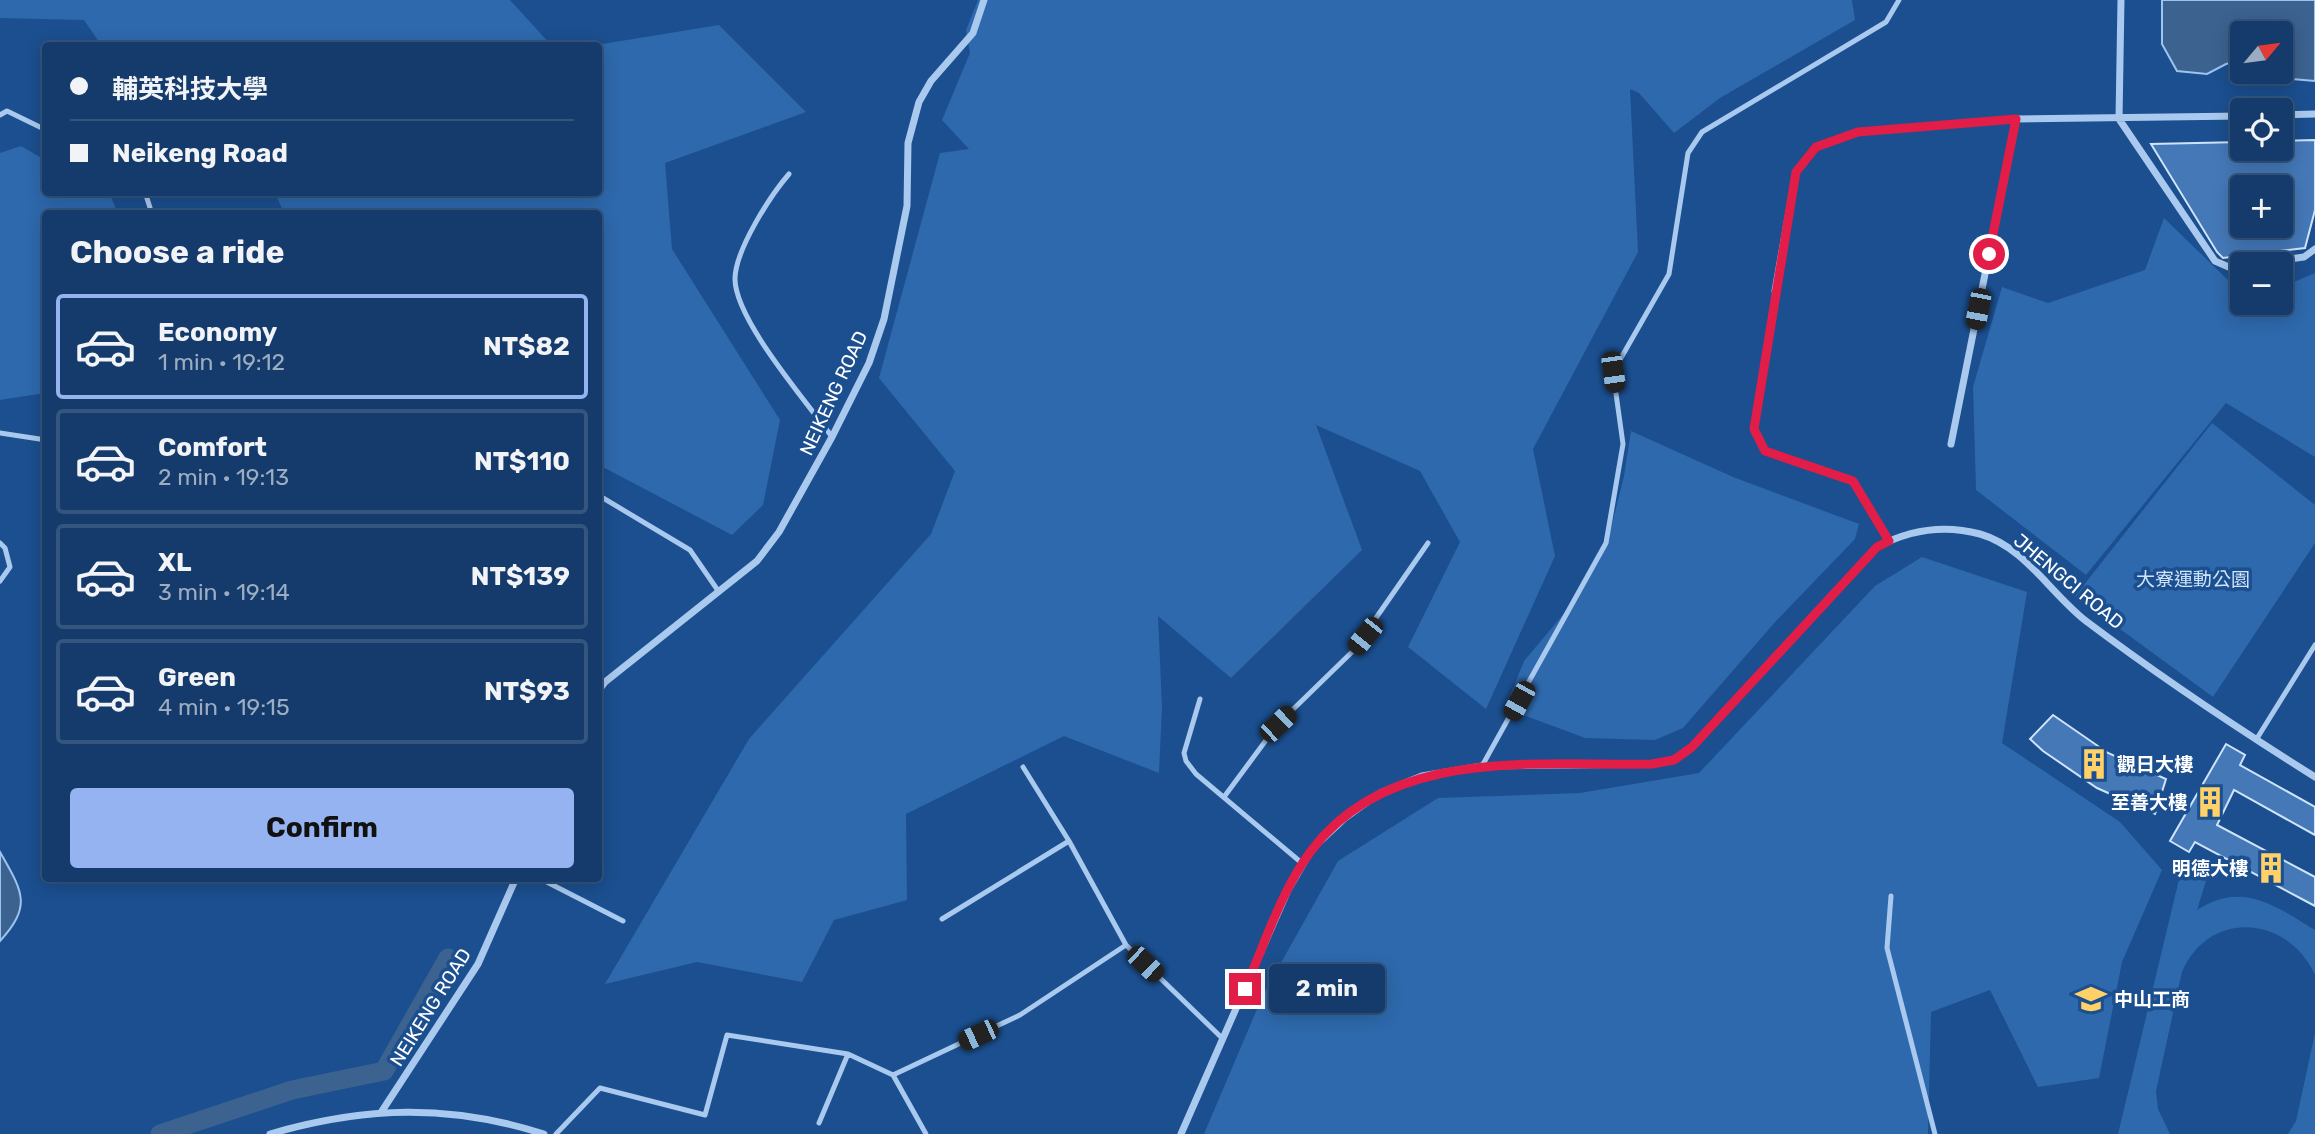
<!DOCTYPE html>
<meta charset="utf-8">
<style>
:root{--surface:#143b6b;--page:#214673;--text:#f1f3f6;--muted:#9dadc1;--line:#33557e;--accent:#95b2f1}
body{margin:0;font-family:Rubik,"Noto Sans TC",sans-serif;background:var(--page);color:var(--text);height:100vh;display:flex;flex-direction:column;font-size:26px;white-space:nowrap}
*{box-sizing:border-box;margin:0}
p{font-size:23px;color:var(--muted)}
.icon{flex:none;width:38px;height:38px;fill:none;stroke:currentColor;stroke-width:2;stroke-linecap:round;stroke-linejoin:round}
.map{position:relative;flex:1;overflow:hidden}
.panel{position:absolute;left:42px;top:210px;width:560px;height:672px;display:flex;flex-direction:column;background:var(--surface);border-radius:7px;box-shadow:0 4px 18px #0003,0 0 0 2px var(--line)}
.panel>*{flex:none}
.hud{position:absolute;left:42px;top:42px;width:560px;height:154px;border-radius:7px;box-shadow:0 4px 18px #0003,0 0 0 2px var(--line);display:grid;align-content:center;height:154px;padding:0 28px;background:var(--surface)}
.needle{width:46px;rotate:61deg}
.tools{position:absolute;left:2230px;top:21px;display:grid;gap:14px}
.tools a{display:grid;place-items:center;width:63px;height:63px;border-radius:7px;background:var(--surface);box-shadow:0 4px 18px #0003,0 0 0 2px var(--line);font-size:35px}
.end{position:absolute;width:32px;height:32px;margin:-16px;border:9px solid #e11d48;background:#fff;box-shadow:0 0 0 4px #fff}
.from{border-radius:50%}
.bubble{position:absolute;height:49px;border-radius:7px;background:var(--surface);box-shadow:0 4px 18px #0003,0 0 0 2px var(--line);font-size:23px;font-weight:700;line-height:49px;text-align:center}
.car{position:absolute;width:21px;height:42px;margin:-21px -10px;border-radius:9px;box-shadow:0 0 5px 2px #0007;background:linear-gradient(#222 24%,#8ab4d8 0 40%,#222 0 76%,#8ab4d8 0 86%,#222 0)}
.hud b{display:flex;align-items:center;gap:24px;height:66px;font-size:26px}
.hud b+b{border-top:2px solid var(--line)}
.hud i{width:18px;height:18px;background:var(--text)}
ul{padding:0;list-style:none}
li{display:flex;align-items:center;gap:21px;height:105px;margin:0 14px 10px;padding:0 14px;border:4px solid var(--line);border-radius:7px}
li div{flex:1}
li b{display:block;font-size:26px}
li em{font-style:normal;font-weight:700}
li.on{border-color:var(--accent)}
li>.icon{width:63px;height:63px;stroke-width:1.5}
h2{padding:0 28px;font-size:32px;line-height:84px}
.primary-button{display:flex;gap:14px;margin-top:auto;padding:14px 28px}
.primary-button a{flex:1;height:80px;border-radius:7px;background:var(--accent);color:#111;font-size:28px;font-weight:700;line-height:80px;text-align:center}
.map>svg:first-child{display:block}
</style>
<div class="map">
<svg width="2315" height="1134" viewBox="0 0 2315 1134">
<rect width="100%" height="100%" fill="#1b4f8f"/>
<path fill="#2e69ad" d="M0,0h510l41,45h-450l-17,-25 -84,-2z
M978,0h874l3,20 -135,78 -46,35 -35,-40 -9,-4 8,163 -105,197 22,107 -69,153 -78,-62 52,-105 -40,-71 -104,-46 46,125 -131,128 -73,-62 4,91 -3,66 -95,-37 -158,78 1,86 -73,20 -32,62 -105,-20 -92,22 144,-245 182,-205 24,-63 -76,-93 61,-225 29,-4 -27,-29 28,-67 -4,-23z
M719,25l87,87 -141,51 7,86 108,171 -17,85 -31,30 -133,-70 -1,-251 -314,-1 -9,-20 323,-1 -2,-147z
M21,146l24,14 1,32 59,1 5,2 8,18 -72,1 -1,179 -45,7v-247z
M2164,218l69,67h9v18h38v-15l35,-15v184l-89,-54 -140,172 -110,-85 -3,-103 29,-100 46,16 97,-33z
M2212,423l103,82v38l-102,154 -138,-101z
M1631,431l102,46 126,47 -4,15 -79,82 -93,107 -28,12 -70,-2 -80,-30 19,-47 42,-50 43,-75 15,-60z
M1922,557l105,35 -25,151 118,79 42,48 -40,92 -23,116 -61,9 -48,-97 -59,22 -3,122h-724l59,-139 75,-134 100,-63 142,-5 119,-20 176,-187z
M2181,871l25,10 -9,29c45,-29 77,-5 118,20v45c-27,-60 -106,-66 -133,-3l-26,119 2,18 12,25h-52z
M2315,1033v101h-27l8,-13z"/>
<path fill="#3c6290" stroke="#9cc4f0" stroke-width="2" d="M2162,0h153v81l-23,-2 -12,-8v-38h-38v27l-16,4 -19,10 -30,-3 -15,-27z
M0,852c22,39 33,53 0,89z"/>
<g fill="none" stroke-linecap="round" stroke-linejoin="round">
<path stroke="#3c6290" stroke-width="19" d="M160,1134l132,-44 92,-19 64,-113"/>
</g>
<path fill="#4478b7" stroke="#cfe3fa" stroke-width="2" fill-rule="evenodd" d="M2315,140v70l-10,38 -82,10 -6,-6 -66,-108 91,-2v7h38v-8zM2242,187h38v39h-38z
M2053,715l55,38 58,26 -11,35 -58,-26 -54,-37 -13,-12z
M2226,744l19,11 -5,10 75,42v28l-81,-45 -17,35 98,52v29l-120,-64 -6,10 -19,-11z"/>
<g fill="none" stroke-linecap="round" stroke-linejoin="round">
<path stroke="#a9c9ee" stroke-width="5" d="M0,115l7,-4 39,19
M789,174c-19,22 -53,75 -54,104 -1,41 72,124 97,159
M145,192l7,22
M1775,291l-22,138 12,22 88,30 36,60
M0,433l46,7
M598,495l92,55 29,42
M0,543l5,5 5,19 -10,14
M1200,699l-16,54 2,8 10,13 107,90
M2256,740l59,-95
M1482,766l124,-223 17,-99 -10,-72 56,-98 19,-121 14,-21 184,-110 13,-22
M1023,767l46,74 57,104 97,94
M1224,797l54,-73 75,-73 75,-108
M539,878l84,43
M1891,896l-4,52 48,186
M942,919l127,-78
M893,1075l33,59
M819,1123l29,-69
M556,1134l44,-46 105,27 22,-80 121,19 45,21 127,-60 106,-70"/>
<path stroke="#a9c9ee" stroke-width="7" d="M2121,0l-2,119 96,142 16,7 11,-2
M2280,115l35,-1
M2254,264l50,-7 11,-8
M1775,291l21,-119 20,-25 42,-15 158,-13 226,-3
M1951,444l65,-325
M598,691l7,-9 152,-121 22,-29 53,-95 37,-74 15,-44 23,-113 1,-63 11,-41 12,-21 42,-48 11,-33
M382,1111l96,-147 38,-86
M270,1134c95,-28 180,-30 274,0
M1181,1134l107,-244 24,-41 33,-31 35,-25 42,-17 60,-10 170,-2 22,-4 18,-13 185,-200c32,-17 66,-23 103,-13 45,13 70,59 106,87 73,55 151,107 229,156"/>
</g>
<g fill="none" stroke-linecap="round" stroke-linejoin="round">
<path stroke="#e11d48" stroke-width="9" d="M1245,989c20,-46 36,-98 66,-138 78,-105 227,-85 341,-87l22,-4 18,-13 185,-200 12,-6 -36,-60 -88,-30 -11,-22 42,-257 20,-25 42,-15 158,-13 -27,135"/>
</g>
<defs>
<symbol id="building-bare" viewBox="-9 -9 18 18"><path d="M-4-6H4V6H1V3H-1V6H-4ZM-2.5-4.3h1.7v1.8h-1.7ZM.8-4.3h1.7v1.8H.8ZM-2.5-1h1.7V.8h-1.7ZM.8-1h1.7V.8H.8Z" fill="#ffd166" stroke="#1b4f8f" stroke-width="2.5" paint-order="stroke"/></symbol>
<symbol id="school-bare" viewBox="-9 -9 18 18"><path d="M0-5L7-2L0 1L-7-2ZM-4 1L0 2.5L4 1V4Q0 6-4 4Z" fill="#ffd166" stroke="#1b4f8f" stroke-width="2.5" paint-order="stroke"/></symbol>
</defs>
<g fill-rule="evenodd">
<use href="#building-bare" x="2072" y="742" width="44" height="44"/>
<use href="#building-bare" x="2188" y="780" width="44" height="44"/>
<use href="#building-bare" x="2249" y="846" width="44" height="44"/>
<use href="#school-bare" x="2069" y="977" width="44" height="44"/>
</g>
<g text-anchor="middle" stroke-width="7" stroke-linejoin="round" paint-order="stroke">
<g font-size="19" fill="#fff" stroke="#1b4f8f">
<text transform="translate(833 393) rotate(-65)" y="7">NEIKENG ROAD</text>
<text transform="translate(2069 581) rotate(40)" y="7">JHENGCI ROAD</text>
<text transform="translate(430 1007) rotate(-58)" y="7">NEIKENG ROAD</text>
</g>
<g font-size="19" fill="#cfe3fa" stroke="#1b4f8f">
<text x="2193" y="586">大寮運動公園</text>
</g>
<g font-size="19" font-weight="bold" fill="#fff" stroke="#1b4f8f" text-anchor="start">
<text x="2117" y="771">觀日大樓</text>
<text x="2187" y="809" text-anchor="end">至善大樓</text>
<text x="2248" y="875" text-anchor="end">明德大樓</text>
<text x="2114" y="1006">中山工商</text>
</g>
</g>
</svg>
<div class="tools">
<a><svg class="needle" viewBox="-14 -14 28 28"><path d="M0-13l5 13h-10z" fill="#e53935"/><path d="M0 13l5-13h-10z" fill="#9dadc1"/></svg></a>
<a><svg class="icon" aria-label="locate" viewBox="0 0 24 24"><circle cx="12" cy="12" r="6"/><path d="M12 2v4M12 18v4M2 12h4M18 12h4"/></svg></a>
<a>+</a>
<a>−</a>
</div>
<i class="end from" style="left:1989px;top:254px"></i>
<i class="end" style="left:1245px;top:989px"></i>
<div class="bubble" style="left:1269px;top:964px;width:116px">2 min</div>
<i class="car" style="left:1978px;top:309px;rotate:191deg"></i>
<i class="car" style="left:1613px;top:372px;rotate:172deg"></i>
<i class="car" style="left:1365px;top:636px;rotate:219deg"></i>
<i class="car" style="left:1519px;top:701px;rotate:209deg"></i>
<i class="car" style="left:1278px;top:724px;rotate:46deg"></i>
<i class="car" style="left:1145px;top:964px;rotate:134deg"></i>
<i class="car" style="left:978px;top:1035px;rotate:245deg"></i>
<div class="hud">
<b><i class="from"></i>輔英科技大學</b>
<b><i></i>Neikeng Road</b>
</div>
<section class="panel">
<h2>Choose a ride</h2>
<ul>
<li class="on"><svg class="icon" aria-label="car" viewBox="0 0 24 24"><path d="M5 17H2v-5l4-1 3-4h7l3 4 3 1v5h-3M9 17h6M6 11h13"/><circle cx="7" cy="17" r="2"/><circle cx="17" cy="17" r="2"/></svg><div><b>Economy</b><p>1 min · 19:12</p></div><em>NT$82</em></li>
<li><svg class="icon" aria-label="car" viewBox="0 0 24 24"><path d="M5 17H2v-5l4-1 3-4h7l3 4 3 1v5h-3M9 17h6M6 11h13"/><circle cx="7" cy="17" r="2"/><circle cx="17" cy="17" r="2"/></svg><div><b>Comfort</b><p>2 min · 19:13</p></div><em>NT$110</em></li>
<li><svg class="icon" aria-label="car" viewBox="0 0 24 24"><path d="M5 17H2v-5l4-1 3-4h7l3 4 3 1v5h-3M9 17h6M6 11h13"/><circle cx="7" cy="17" r="2"/><circle cx="17" cy="17" r="2"/></svg><div><b>XL</b><p>3 min · 19:14</p></div><em>NT$139</em></li>
<li><svg class="icon" aria-label="car" viewBox="0 0 24 24"><path d="M5 17H2v-5l4-1 3-4h7l3 4 3 1v5h-3M9 17h6M6 11h13"/><circle cx="7" cy="17" r="2"/><circle cx="17" cy="17" r="2"/></svg><div><b>Green</b><p>4 min · 19:15</p></div><em>NT$93</em></li>
</ul>
<div class="primary-button"><a>Confirm</a></div>
</section>
</div>
